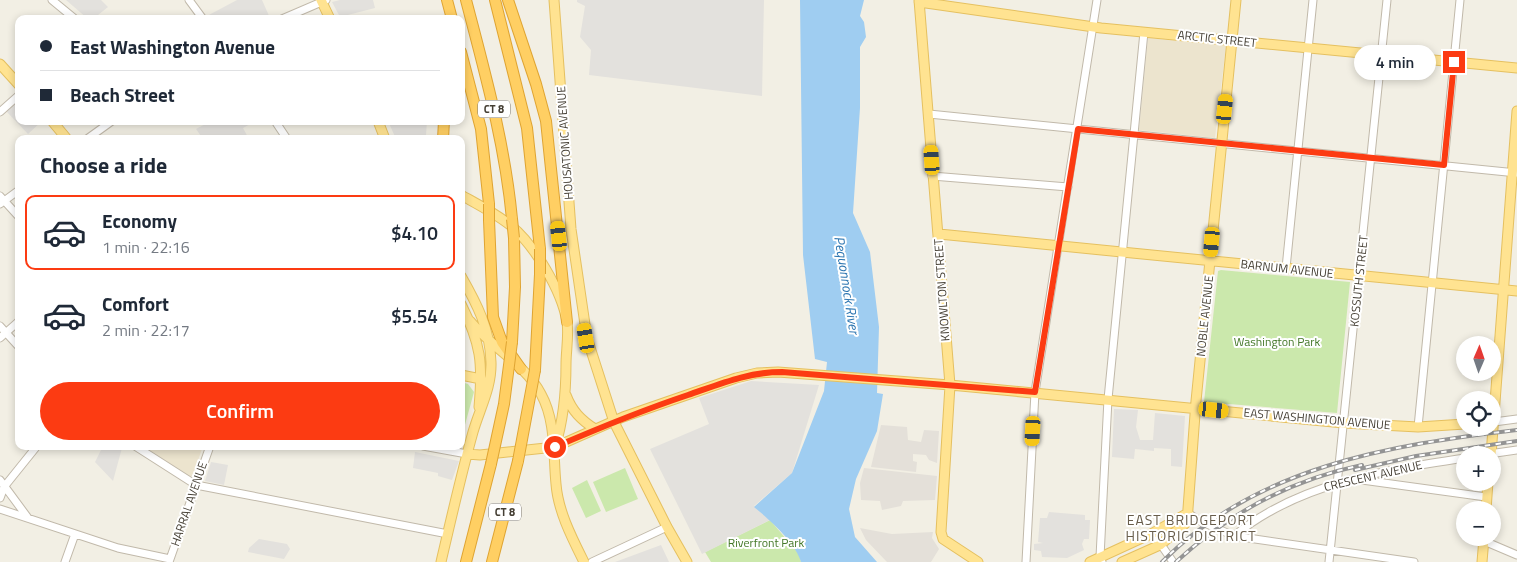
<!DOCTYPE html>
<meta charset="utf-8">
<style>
:root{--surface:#fff;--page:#f6f6f7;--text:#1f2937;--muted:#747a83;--line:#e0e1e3;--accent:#fc3b12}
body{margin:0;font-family:"Titillium Web",sans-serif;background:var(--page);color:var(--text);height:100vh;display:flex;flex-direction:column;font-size:19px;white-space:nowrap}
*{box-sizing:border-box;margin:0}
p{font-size:16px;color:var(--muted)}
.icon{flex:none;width:28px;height:28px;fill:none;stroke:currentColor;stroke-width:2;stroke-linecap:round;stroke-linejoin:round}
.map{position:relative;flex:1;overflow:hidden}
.drawer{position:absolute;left:15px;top:135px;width:450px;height:315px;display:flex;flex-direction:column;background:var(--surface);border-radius:10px;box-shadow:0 2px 8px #0003}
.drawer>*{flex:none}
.hud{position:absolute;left:15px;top:15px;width:450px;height:110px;border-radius:10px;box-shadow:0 2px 8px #0003;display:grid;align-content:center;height:110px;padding:0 25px;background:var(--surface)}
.needle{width:32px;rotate:2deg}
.buttons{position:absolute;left:1456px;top:336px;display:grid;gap:10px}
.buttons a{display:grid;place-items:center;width:45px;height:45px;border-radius:50%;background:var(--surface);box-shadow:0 2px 8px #0003;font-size:25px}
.end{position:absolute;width:22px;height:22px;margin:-11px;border:6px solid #fc3b12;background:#fff;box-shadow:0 0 0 2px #fff}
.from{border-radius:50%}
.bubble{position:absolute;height:35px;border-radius:18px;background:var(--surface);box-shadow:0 2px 8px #0003;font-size:16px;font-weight:600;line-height:35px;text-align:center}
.car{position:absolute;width:15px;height:30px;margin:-15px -8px;border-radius:6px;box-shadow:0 0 4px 1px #0007;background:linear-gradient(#f5c518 24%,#345 0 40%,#f5c518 0 76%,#345 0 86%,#f5c518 0)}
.hud b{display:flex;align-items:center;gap:18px;height:48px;font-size:19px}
.hud b+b{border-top:1px solid var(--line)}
.hud i{width:12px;height:12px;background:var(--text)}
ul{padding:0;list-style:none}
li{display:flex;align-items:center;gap:15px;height:75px;margin:0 10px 8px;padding:0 15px;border:2px solid transparent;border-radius:10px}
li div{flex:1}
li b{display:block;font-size:19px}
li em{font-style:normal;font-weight:600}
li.current{border-color:var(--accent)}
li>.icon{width:45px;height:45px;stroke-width:1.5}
h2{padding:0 25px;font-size:22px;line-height:60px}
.action{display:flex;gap:10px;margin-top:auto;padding:10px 25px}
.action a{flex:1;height:58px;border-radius:30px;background:var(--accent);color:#fff;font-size:20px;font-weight:600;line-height:58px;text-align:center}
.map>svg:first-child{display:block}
</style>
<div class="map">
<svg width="1517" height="562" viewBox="0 0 1517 562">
<rect width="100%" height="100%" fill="#f2efe4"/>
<path fill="#e4e0d9" d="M881,425l26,2 1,13 13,2 3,-12 15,1 -2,32 -8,-3 -3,-5 -13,-1v7l4,1 -1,10 -45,-5z
M864,468l73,8 -2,24 -32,1 -2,5 -19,4 -2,-9 -19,-1 -1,-17z
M860,528l32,6 41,-2 -1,6 7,11 -8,13h-44l-21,-22z"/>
<path fill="#ece4ce" d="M1148,38l78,8 -11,92 -76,-8z
M143,446h60l-10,29 -3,2z"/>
<path fill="#cbe8ac" d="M1221,270l129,12 -13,131 -133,-11 14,-131z
M461,382l7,2 6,8 -11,40z
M625,468l13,31 -32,13 -13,-30z
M587,480l14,31 -15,7 -14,-30z
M770,520l29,34 2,8h-90l-6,-10z"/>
<path fill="#e3e1dd" d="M66,0h35l7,7 -15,12h-5z
M237,0h25l8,18 -61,1 -2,-3z
M340,0h33l2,8 -35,9 -8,-15z
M577,0h187l-2,96 -173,-21 2,-25 -11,-13 5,-31 -8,-4z
M19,100v21h23l-14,13 -22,-23z
M211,121h45l-13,7 6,11h-46l-7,-10z
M388,121h39l-1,14 -10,4h-20z
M751,381l68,4 -27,88 -38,33 16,14 -68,34 -52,-105 59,-25 -10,-26z
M1114,409l24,1 -2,17 4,13h13l2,-27 30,3 -3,51 -11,-1v-17l-17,-1v3l-19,-2 -1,10 -22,-2z
M103,446l19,2 -9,33 -18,-19z
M415,452l44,9 -7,19 -14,-4v-3l-25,-5z
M211,462l17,3 -4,20 -19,-4z
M1049,512l36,3v5h5l-1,19h-5l-2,5 2,6 -17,8 -25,-1 -1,-6 -7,-1v-6l9,-1 -5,-1 2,-24h7z
M259,539l28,5 3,5 -6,10 -36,-7 1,-4z
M661,545l8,17h-54z"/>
<path fill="#9fcdf1" d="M800,0h64l-4,16 4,6 2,15 -6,10v61l-7,105 17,39 9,75 -2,66 6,1 -6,37 -21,48 -7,30 6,28 22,25h-76c-5,-19 -32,-43 -47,-55l38,-34 32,-82 3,-29 -12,-3 -12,-104z"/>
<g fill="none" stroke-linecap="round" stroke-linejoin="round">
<defs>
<path id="minor" d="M52,0l23,19
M189,0l14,19
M282,19l44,-19
M0,112l19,-17
M929,114l588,59
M275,121l12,18
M87,139l25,-18
M932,176l136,11
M0,196l19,21
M0,204l19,-14
M1286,268l27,-268
M0,326l19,21
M0,338l19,-17
M1494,422l23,-3
M1418,427l42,-427
M135,446l61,39 252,49
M423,446l44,8
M1482,455l35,-5
M0,480l28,38
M1362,480l124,17
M0,498l4,-11 33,-41
M0,509l118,39 52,11
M1188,513l10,7 36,16 180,26
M1153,533l20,29
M1234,536c64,-53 151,-66 231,-78
M1484,541l33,14
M65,562l10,-28
M169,562l41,-116
M592,562l75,-35
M1026,562l9,-170 62,-392
M1102,562l-2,-5 8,-158 36,-367
M1329,562l58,-562"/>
<path id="major" d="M321,0l9,19
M554,0l17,229 16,109 27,84 53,105 20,35
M919,0l31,385 -9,147 2,7 35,23
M919,2l182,26 416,40
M0,64l19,21
M52,121l15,18
M378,121l7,18
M461,195c16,9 34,18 49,30 24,19 52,66 57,97 2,13 -1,29 -1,42 0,29 -2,55 -11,83
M939,234l578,57
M461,304c20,40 22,59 18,103
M470,321c21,26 55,43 71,73 15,27 12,60 15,90 2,27 16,54 28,78
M461,375l20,4
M566,395c6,16 15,25 29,34
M467,454l13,1 75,-8 68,-30 113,-39 21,-5 21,-1 172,13 394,38 74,4 47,-3
M1491,455l26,-344
M1486,510l2,-28
M441,562c10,-43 20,-87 32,-130 7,-24 19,-45 18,-70 -1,-33 -14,-58 -30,-86
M1090,562l63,-29 35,-20
M1122,562l38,-17 27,-23 9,-121 40,-401
M1482,562l2,-24"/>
<path id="highway" d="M447,0l5,19
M466,0c19,73 39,144 46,219
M495,0l32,128 13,121
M508,0l28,84 10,37 21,201
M461,52l20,77 8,75
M443,139l1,-18
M489,220l4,97 9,25 19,27
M512,342l3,-55 -1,-49
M535,370l5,-96
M466,562l25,-98
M492,562l26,-101"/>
</defs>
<use href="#minor" stroke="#c1b9aa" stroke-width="9"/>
<use href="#major" stroke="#e5c060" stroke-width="11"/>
<use href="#highway" stroke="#dfa432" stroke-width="12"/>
<use href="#minor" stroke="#fff" stroke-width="7"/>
<use href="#major" stroke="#ffe391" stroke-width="9"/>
<use href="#highway" stroke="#ffcf63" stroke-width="10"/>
<defs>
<path id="rail" d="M1355,470l61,-14 101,-15
M1162,562c94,-95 227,-117 355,-132
M1176,562c54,-50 115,-82 186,-97"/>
</defs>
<use href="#rail" stroke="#949494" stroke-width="4"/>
<use href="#rail" stroke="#fff" stroke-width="2" stroke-dasharray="5.5" stroke-linecap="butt"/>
<defs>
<path id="highway-bridge" d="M489,204v16
M512,219l2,19
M540,249v25
M518,461l17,-91
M491,464l13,-60 8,-62"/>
</defs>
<use href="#highway-bridge" stroke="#dfa432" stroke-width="12" stroke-linecap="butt"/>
<use href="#highway-bridge" stroke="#ffcf63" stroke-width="10"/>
</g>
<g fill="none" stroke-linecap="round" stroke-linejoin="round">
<path stroke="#fc3b12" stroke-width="6" d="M555,447c44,-19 88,-37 133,-52 32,-11 60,-23 94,-23l253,20 43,-263 366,36 10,-103"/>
</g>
<g text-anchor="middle" stroke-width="4" stroke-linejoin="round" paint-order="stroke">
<g fill="#fff" stroke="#7d7971" stroke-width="1">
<rect x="478" y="100.5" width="32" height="17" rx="4"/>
<rect x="489" y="503.5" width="32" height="17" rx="4"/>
</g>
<g font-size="11" font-weight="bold" fill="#453f34">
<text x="494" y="113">CT 8</text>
<text x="505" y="516">CT 8</text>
</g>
<g font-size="12" fill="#453f34" stroke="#fff">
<text transform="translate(1217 39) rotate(6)" y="4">ARCTIC STREET</text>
<text transform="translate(565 143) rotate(-94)" y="4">HOUSATONIC AVENUE</text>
<text transform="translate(1287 269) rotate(6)" y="4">BARNUM AVENUE</text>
<text transform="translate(1359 281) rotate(-84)" y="4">KOSSUTH STREET</text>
<text transform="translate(942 290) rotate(-94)" y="4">KNOWLTON STREET</text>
<text transform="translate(1205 316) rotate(-84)" y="4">NOBLE AVENUE</text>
<text transform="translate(1317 419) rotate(5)" y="4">EAST WASHINGTON AVENUE</text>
<text transform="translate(1373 476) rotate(-13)" y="4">CRESCENT AVENUE</text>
<text transform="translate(189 504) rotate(-71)" y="4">HARRAL AVENUE</text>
</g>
<g font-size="12" fill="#437727" stroke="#fff">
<text x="1277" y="346">Washington Park</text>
<text x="766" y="547">Riverfront Park</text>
</g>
<g font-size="14" font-style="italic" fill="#2d76b1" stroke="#fff">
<text transform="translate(847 285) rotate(81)" y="5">Pequonnock River</text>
</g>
<g font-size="14" letter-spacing="1" fill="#685d4b" stroke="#fff">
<text x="1191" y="525">EAST BRIDGEPORT<tspan x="1191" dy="16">HISTORIC DISTRICT</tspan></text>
</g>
</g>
</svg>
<div class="buttons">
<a><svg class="needle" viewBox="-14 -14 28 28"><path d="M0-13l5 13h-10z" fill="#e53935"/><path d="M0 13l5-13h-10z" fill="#747a83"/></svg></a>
<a><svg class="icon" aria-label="locate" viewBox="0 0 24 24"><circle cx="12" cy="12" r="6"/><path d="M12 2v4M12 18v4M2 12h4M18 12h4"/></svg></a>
<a>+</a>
<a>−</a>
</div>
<i class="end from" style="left:555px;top:447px"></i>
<i class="end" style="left:1454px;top:62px"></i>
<div class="bubble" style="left:1354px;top:45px;width:82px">4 min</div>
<i class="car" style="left:1225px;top:109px;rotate:6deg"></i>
<i class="car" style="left:932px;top:160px;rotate:356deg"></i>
<i class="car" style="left:559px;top:236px;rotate:354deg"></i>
<i class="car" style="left:1212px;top:242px;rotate:185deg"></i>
<i class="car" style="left:586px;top:338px;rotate:351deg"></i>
<i class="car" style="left:1214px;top:410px;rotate:96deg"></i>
<i class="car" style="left:1033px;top:431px;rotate:183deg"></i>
<div class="hud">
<b><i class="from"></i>East Washington Avenue</b>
<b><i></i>Beach Street</b>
</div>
<section class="drawer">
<h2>Choose a ride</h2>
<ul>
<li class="current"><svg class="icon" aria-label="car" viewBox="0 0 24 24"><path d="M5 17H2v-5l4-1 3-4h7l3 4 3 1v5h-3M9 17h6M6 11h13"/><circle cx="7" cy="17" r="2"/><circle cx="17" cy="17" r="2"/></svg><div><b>Economy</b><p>1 min · 22:16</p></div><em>$4.10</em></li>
<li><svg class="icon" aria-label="car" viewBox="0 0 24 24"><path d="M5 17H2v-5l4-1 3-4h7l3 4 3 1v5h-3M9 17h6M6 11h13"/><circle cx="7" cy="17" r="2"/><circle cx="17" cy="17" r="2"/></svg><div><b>Comfort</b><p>2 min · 22:17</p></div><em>$5.54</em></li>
</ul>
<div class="action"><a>Confirm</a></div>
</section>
</div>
